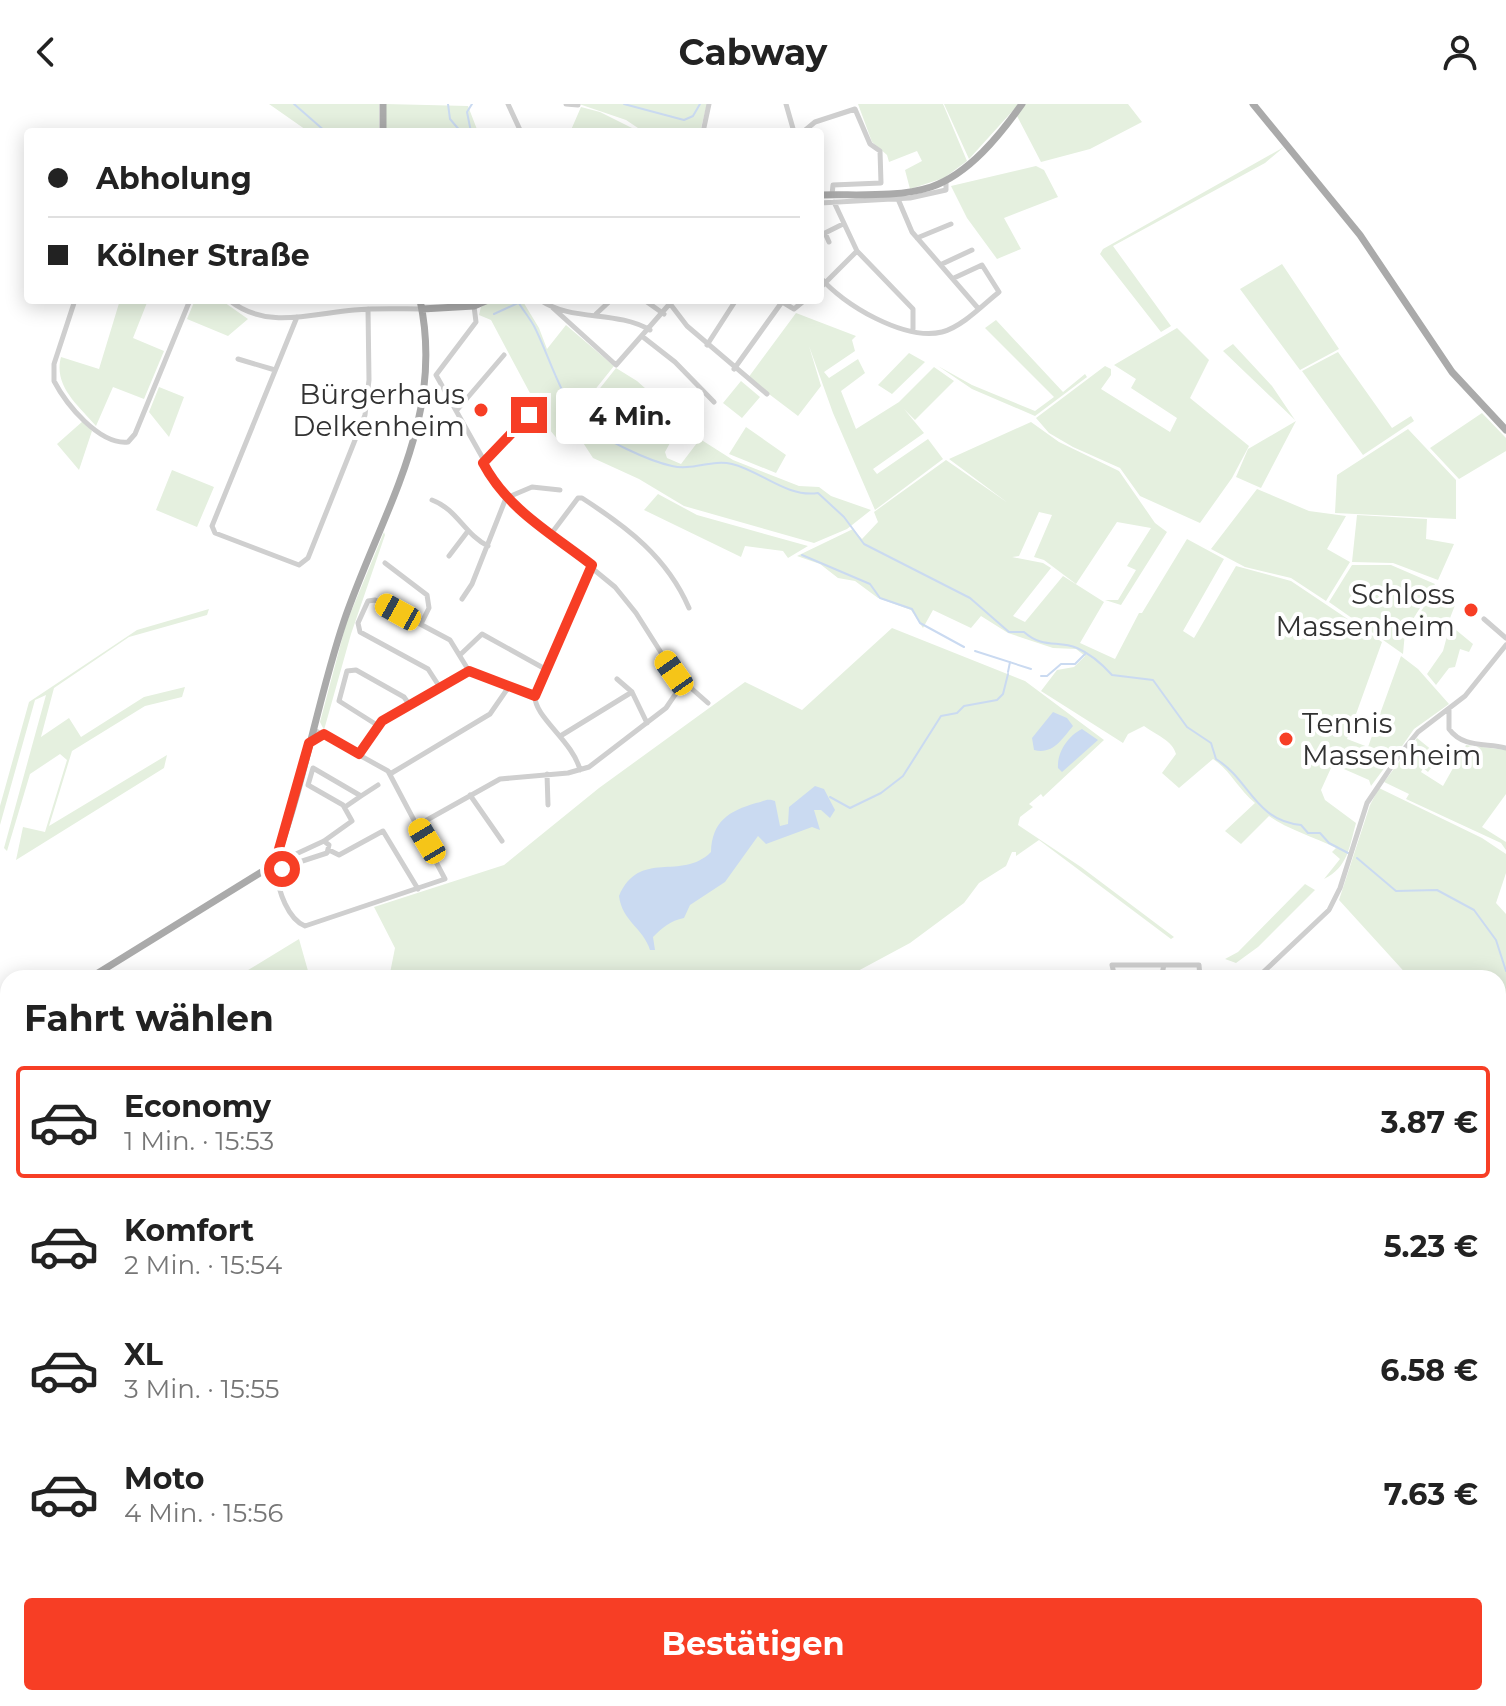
<!DOCTYPE html>
<html lang="de">
<meta charset="utf-8">
<style>
:root{--surface:#fff;--page:#f6f6f6;--text:#222;--muted:#767676;--line:#e0e0e0;--accent:#f73e25}
body{margin:0;font-family:Montserrat,sans-serif;background:var(--page);color:var(--text);height:100vh;display:flex;flex-direction:column;font-size:30px;white-space:nowrap}
*{box-sizing:border-box;margin:0}
p{font-size:26px;color:var(--muted)}
.icon{flex:none;width:44px;height:44px;fill:none;stroke:currentColor;stroke-width:2;stroke-linecap:round;stroke-linejoin:round}
.map{position:relative;flex:1;overflow:hidden}
.details{position:absolute;left:0px;top:866px;width:1506px;height:736px;display:flex;flex-direction:column;background:var(--surface);border-radius:24px 24px 0 0;box-shadow:0 4px 20px #0003}
.details>*{flex:none}
.top-card{position:absolute;left:24px;top:24px;width:800px;height:176px;border-radius:8px;box-shadow:0 4px 20px #0003;display:grid;align-content:center;height:176px;padding:0 24px;background:var(--surface)}
.end{position:absolute;width:36px;height:36px;margin:-18px;border:10px solid #f73e25;background:#fff;box-shadow:0 0 0 4px #fff}
.from{border-radius:50%}
.bubble{position:absolute;height:56px;border-radius:8px;background:var(--surface);box-shadow:0 4px 20px #0003;font-size:26px;font-weight:700;line-height:56px;text-align:center}
.car{position:absolute;width:24px;height:48px;margin:-24px -12px;border-radius:10px;box-shadow:0 0 6px 2px #0007;background:linear-gradient(#f5c518 24%,#345 0 40%,#f5c518 0 76%,#345 0 86%,#f5c518 0)}
.top-card b{display:flex;align-items:center;gap:28px;height:76px;font-size:30px}
.top-card b+b{border-top:2px solid var(--line)}
.top-card i{width:20px;height:20px;background:var(--text)}
ul{padding:0;list-style:none}
li{display:flex;align-items:center;gap:24px;height:112px;margin:0 16px 12px;padding:0 8px;border:4px solid transparent;border-radius:8px}
li div{flex:1}
li b{display:block;font-size:30px}
li em{font-style:normal;font-weight:700}
li.selected{border-color:var(--accent)}
li>.icon{width:72px;height:72px;stroke-width:1.5}
h2{padding:0 24px;font-size:36px;line-height:96px}
.cta{display:flex;gap:16px;margin-top:auto;padding:16px 24px}
.cta a{flex:1;height:92px;border-radius:8px;background:var(--accent);color:#fff;font-size:32px;font-weight:700;line-height:92px;text-align:center}
header{display:flex;justify-content:space-between;align-items:center;height:104px;padding:0 24px;background:var(--surface);font-size:36px;font-weight:700}
.map>svg:first-child{display:block}
</style>
<header><svg class="icon" aria-label="back" viewBox="0 0 24 24"><path d="M15 5l-7 7 7 7"/></svg>Cabway<svg class="icon" aria-label="person" viewBox="0 0 24 24"><circle cx="12" cy="8" r="4"/><path d="M4 21q1-7 8-7t8 7"/></svg></header>
<div class="map">
<svg width="1506" height="1602" viewBox="0 0 1506 1602">
<rect width="100%" height="100%" fill="#fff"/>
<path fill="#e5f0df" d="M269,0h110v28h-70z
M386,0l82,2 10,26h-92z
M579,0h128l-7,28h-56l-18,-12z
M858,0h85l24,57 -23,17 -34,11 -5,-19 17,-9 -5,-10 -28,11 -2,-7 -15,-13z
M944,0h75l-50,55z
M1025,0h103l14,18 -52,27 -49,13 -24,-46z
M581,3l19,5 40,20h-66l-3,-2z
M1284,43l-19,16 -152,83 58,80 -10,6 -61,-78 3,-5z
M1036,62l8,4 14,27 -54,21 17,31 -24,10 -30,-41 -16,-32z
M1282,160l57,85 -39,21 -60,-81z
M120,196h28l-15,38 31,13 -20,48 -31,-12 -17,39c-17,-20 -43,-40 -35,-69l38,12z
M195,196h26l27,19 -20,17 -41,-17z
M494,196h28l17,28 8,21 19,-24 48,41 -33,41 1,4 34,-43 21,13 45,40 -17,31 2,6 14,6 19,-25 33,21 66,26 20,1 12,9 40,14 -24,19 -33,14 -130,-37 -45,-27 -46,-21 -15,-23 -18,7 -17,-20h-4l-8,-27 -40,-75 -12,-5 2,-8z
M796,209l60,23 -4,4 3,11 -31,21 5,6 29,-19 7,14 -24,18 15,38 43,-27 35,-35 20,14 -39,39 -11,-11 20,24 -51,36 4,5 51,-35 15,20 -68,51 -42,-97 -24,-67 12,40 -23,30 -50,-38z
M996,216l67,72 22,-18 2,3 -52,39 -63,-27 -34,-23 34,19 63,26 19,-14 -69,-69z
M1177,224l32,32 -19,38 59,48 -17,32 -32,45 -60,-27 -20,-28 -47,-21 -24,-14 -13,-15 69,-52 6,3v6l-10,14 69,43 7,-14 -46,-30 5,-9 -22,-14z
M1233,240l39,42 23,34 -72,-69z
M1338,248l54,76 19,-12 3,5 -51,34 -61,-84z
M909,249l16,9 -33,32 -14,-9z
M741,277l19,16 -18,21 -19,-15z
M159,283l25,10 -15,40 -20,-25z
M1482,309l24,25v13l-47,28 -29,-31z
M83,317l9,10 -13,39 -22,-26z
M1296,317l-35,67 -25,-11 12,-28z
M1031,318l28,20 60,29 36,52 12,9 -46,73 -16,-5h13l18,-30 -9,-4 24,-38 -34,-6 -41,62 -32,-24 -10,-3 18,-42 -13,-3 -20,44 -7,1 31,6 8,5 -38,48 12,6 38,-46 41,26 -24,41 35,16 24,-46h3l45,-74 37,20 -41,72 11,7 42,-72 55,15 91,61 -35,97 21,8 33,-91 17,13 31,35 -35,25 -16,23 -22,-2 18,5 -23,31 -2,-6 -32,-14 -6,2 -10,22 4,10 31,23c-7,25 -8,44 -32,56l16,-20 -8,-7 4,-4c-22,-11 -49,-19 -67,-32l-28,28 -16,-13 30,-28c-17,-14 -25,-33 -42,-44l-34,29 -17,-15 14,-19c-3,-13 -21,-20 -32,-28l-16,8 -5,9 -82,-52 16,-21 17,-3 11,-11 -9,-7 -23,-1 -45,-15 -27,-17 -10,12 -38,-18 -10,18 -12,-18 -33,-12 -23,-17 -17,-3 -18,-14 -23,-8 56,-27 9,10 16,-17 -4,-10 72,-52 62,43 -59,-44z
M746,323l40,28 -10,18 -47,-19z
M1408,325l48,51v39l-121,-6 2,-38z
M172,366l42,17 -17,40 -41,-17z
M1257,385l52,22 37,5 -19,33 23,13 -24,39 -35,-23 -46,-11 -34,-18z
M658,390l39,21 111,31 -20,12 -5,-7 -38,-5 -4,11 -97,-47z
M1357,411l70,4 -1,20 28,5 -16,36 -45,-17 -41,-1z
M384,428l1,3 -34,99 -27,96 -4,-8 26,-98z
M1352,461h39l44,19 -30,48 -2,22 -74,-52z
M1436,484l21,12 -12,31 -27,-15z
M209,505l-2,6 -78,22 -75,51 -13,49 28,-19 12,19 63,-40 41,-10 -3,10 -37,9 -73,45 -23,75 118,-71 -3,13 -148,92 7,-33 22,5 22,-72 -7,-6 -30,20 -23,77 -3,-3 42,-153 -11,5 -35,125v-19l29,-104 108,-72z
M1450,521l23,19 -4,8 -9,-3 -5,18 -6,1 -13,17 -9,-11 16,-23z
M892,524l133,53 79,59 -61,57 -2,-3 -12,10 4,3 -13,10 -2,8 63,42 93,70 -3,2 -132,-99 -23,16v-4h-4l-6,14 -27,17 -15,20 -54,40 -54,29 -3,6h-464l6,-30 -21,-41 130,-42 95,-77 146,-106 57,28z
M1417,634l16,13 -5,8 6,5 -6,8 -5,-4 -2,4 22,14 23,-41 40,5v44l-24,33 24,15v8l-5,-7 -95,-44 3,-5 -25,-12z
M1379,684l103,50 24,16v19l-10,30 10,11v245l-8,6v-37l4,-4 -4,-15v-131h-88l-71,-78 31,-95z
M1305,780l10,6 -57,57 -22,16 -11,-4 13,-7z
M299,835l11,39h-75z
M1498,1294l8,10v93l-8,-11z"/>
<path fill="#cadaf1" d="M1053,608l14,6 6,8c-11,13 -20,29 -39,24l-2,-12z
M1082,625l16,11 -36,32 -4,-4c-1,-16 10,-32 24,-39z
M815,682l9,3 11,21 -5,8 -9,-8h-7l6,20 -8,-3 -46,17 -8,-8 -33,46 -35,23 -6,13c-14,3 -21,9 -31,19l2,13h-5c-7,-22 -28,-29 -31,-54 21,-48 62,-14 92,-44 1,-31 18,-41 45,-49 9,-2 11,-5 19,-2l5,25 8,-2 1,-17z"/>
<g fill="none" stroke-linecap="round" stroke-linejoin="round">
<path stroke="#cadaf1" stroke-width="2" d="M294,0l32,28
M448,0l2,15 11,13
M624,0l60,16 9,-4 7,-12
M471,28l-4,-20 5,-8
M517,196c5,9 12,17 17,26 16,31 25,71 51,97 18,17 64,38 87,43 20,5 40,-7 60,-2 29,7 55,34 86,29l26,24 20,27 106,54 39,34h15c19,17 34,8 53,16 14,6 25,16 35,27l41,5 34,47 24,16 5,16c34,21 38,61 85,66l7,8h12l9,10 19,10
M494,210l24,-11
M802,451l68,29 10,14 32,11 8,14 44,24
M975,547l56,18
M1008,568l2,-10
M1041,572h6l14,-12h14l10,-10
M830,693l20,11 31,-15 22,-17 38,-60 16,-3 7,-7 33,-6 6,-6 5,-20
M1357,754l39,33 41,-1 37,20 22,30 10,31"/>
<path stroke="#cfcfcf" stroke-width="5" d="M508,0l13,28
M566,0l12,1
M786,0l8,28
M703,28l6,-28
M803,28l12,-10 40,-13 15,35 10,7 1,32 -48,2 -1,10
M898,95l14,33 65,75
M834,98l23,49 56,58v20
M820,99l90,-5 36,-8v-10
M917,134l34,-14
M829,138l-4,-9 18,-9
M942,160l30,-14
M820,173c23,28 85,64 122,55 20,-5 42,-28 57,-40l-17,-27 -28,13
M820,184l37,-37
M75,196l-21,64v17c12,23 45,64 74,61l7,-8 55,-134
M229,196c37,30 81,14 125,10 23,-2 45,-1 68,-1
M540,196c32,22 76,10 110,30
M779,196l15,9 11,-9
M647,198l17,12
M671,201l16,21 80,68
M474,202l2,16 -40,53 68,121 111,91 21,26 38,60 34,30
M553,204l63,57 57,-65
M596,210l15,-14
M297,213l-85,209 3,7 84,32 9,-7 57,-143 4,-35 -1,-71
M643,233l32,25 39,40
M707,241l29,-45
M238,255l37,11
M734,265l48,-67
M457,306l47,-55
M483,359l46,-48
M506,394l26,-11 28,3
M432,396c25,9 33,35 56,46
M551,430l27,-36h4c45,29 85,59 107,110
M449,452l19,-25
M385,459l42,32 2,13 -8,16
M462,495l10,-15 34,-86
M1484,515l22,19
M461,550l21,-20 65,36
M617,575l15,13 15,31
M439,582l-11,-17 -68,-37 -2,-9 10,-22 7,-1 75,40 19,31
M535,592l56,-131
M535,592c-1,21 38,45 45,74
M1449,605v20c14,19 36,14 57,19
M377,621l-38,-24 8,-30 9,-1 48,27 5,7
M562,631l70,-43
M359,650l18,-29 87,-53 14,1 57,23
M390,670l100,-60 18,-26
M547,670l1,31
M470,691l32,46
M345,703l16,-11
M418,721l82,-46 68,-6 21,-6 77,-59 17,-25
M329,746l10,5 44,-24 35,58
M283,756l41,-19 28,-20 -9,-16 -35,-20 5,-17 48,28 17,-11
M284,763l43,-14 2,-8 -5,-4
M277,769c1,18 11,46 28,53l140,-47 -57,-108 -74,-41
M1115,874l-3,-13h87l1,13
M1161,874l3,-13
M1257,874l72,-68 11,-22 27,-85 33,-49 18,-22 47,-36 41,-51
M533,1602l5,-8"/>
<path stroke="#aaa" stroke-width="7" d="M1253,0l107,131 92,137 54,58
M383,28v-28
M820,91c35,-1 77,3 111,-8 38,-13 69,-52 91,-83
M422,205l52,-3 14,-6
M266 760a9 9 0 1 1 18 0a9 9 0 1 1-18 0Z
M277,752c28,-76 41,-158 67,-235 37,-108 102,-202 76,-321
M90,874l178,-110
M0,1458l8,-1
M747,1594l33,8
M179,1602v-8"/>
</g>
<g fill="none" stroke-linecap="round" stroke-linejoin="round">
<path stroke="#f73e25" stroke-width="10" d="M282,765l2,-7 -7,-6 32,-113 15,-9 35,20 23,-33 87,-50 66,25 57,-131c-41,-32 -84,-55 -109,-102l46,-48"/>
</g>
<g fill="#f73e25" stroke="#fff" stroke-width="3">
<circle cx="481" cy="306" r="8"/>
<circle cx="1471" cy="506" r="8"/>
<circle cx="1286" cy="635" r="8"/>
</g>
<g text-anchor="middle" stroke-width="8" stroke-linejoin="round" paint-order="stroke">
<g font-size="28" fill="#323232" stroke="#fff" text-anchor="end">
<text x="465" y="300">Bürgerhaus<tspan x="465" dy="32">Delkenheim</tspan></text>
<text x="1455" y="500">Schloss<tspan x="1455" dy="32">Massenheim</tspan></text>
<text x="1302" y="629" text-anchor="start">Tennis<tspan x="1302" dy="32">Massenheim</tspan></text>
</g>
</g>
</svg>
<i class="end from" style="left:282px;top:765px"></i>
<i class="end" style="left:529px;top:311px"></i>
<div class="bubble" style="left:556px;top:284px;width:148px">4 Min.</div>
<i class="car" style="left:398px;top:508px;rotate:299deg"></i>
<i class="car" style="left:674px;top:569px;rotate:325deg"></i>
<i class="car" style="left:427px;top:737px;rotate:329deg"></i>
<div class="top-card">
<b><i class="from"></i>Abholung</b>
<b><i></i>Kölner Straße</b>
</div>
<section class="details">
<h2>Fahrt wählen</h2>
<ul>
<li class="selected"><svg class="icon" aria-label="car" viewBox="0 0 24 24"><path d="M5 17H2v-5l4-1 3-4h7l3 4 3 1v5h-3M9 17h6M6 11h13"/><circle cx="7" cy="17" r="2"/><circle cx="17" cy="17" r="2"/></svg><div><b>Economy</b><p>1 Min. · 15:53</p></div><em>3.87 €</em></li>
<li><svg class="icon" aria-label="car" viewBox="0 0 24 24"><path d="M5 17H2v-5l4-1 3-4h7l3 4 3 1v5h-3M9 17h6M6 11h13"/><circle cx="7" cy="17" r="2"/><circle cx="17" cy="17" r="2"/></svg><div><b>Komfort</b><p>2 Min. · 15:54</p></div><em>5.23 €</em></li>
<li><svg class="icon" aria-label="car" viewBox="0 0 24 24"><path d="M5 17H2v-5l4-1 3-4h7l3 4 3 1v5h-3M9 17h6M6 11h13"/><circle cx="7" cy="17" r="2"/><circle cx="17" cy="17" r="2"/></svg><div><b>XL</b><p>3 Min. · 15:55</p></div><em>6.58 €</em></li>
<li><svg class="icon" aria-label="car" viewBox="0 0 24 24"><path d="M5 17H2v-5l4-1 3-4h7l3 4 3 1v5h-3M9 17h6M6 11h13"/><circle cx="7" cy="17" r="2"/><circle cx="17" cy="17" r="2"/></svg><div><b>Moto</b><p>4 Min. · 15:56</p></div><em>7.63 €</em></li>
</ul>
<div class="cta"><a>Bestätigen</a></div>
</section>
</div>
